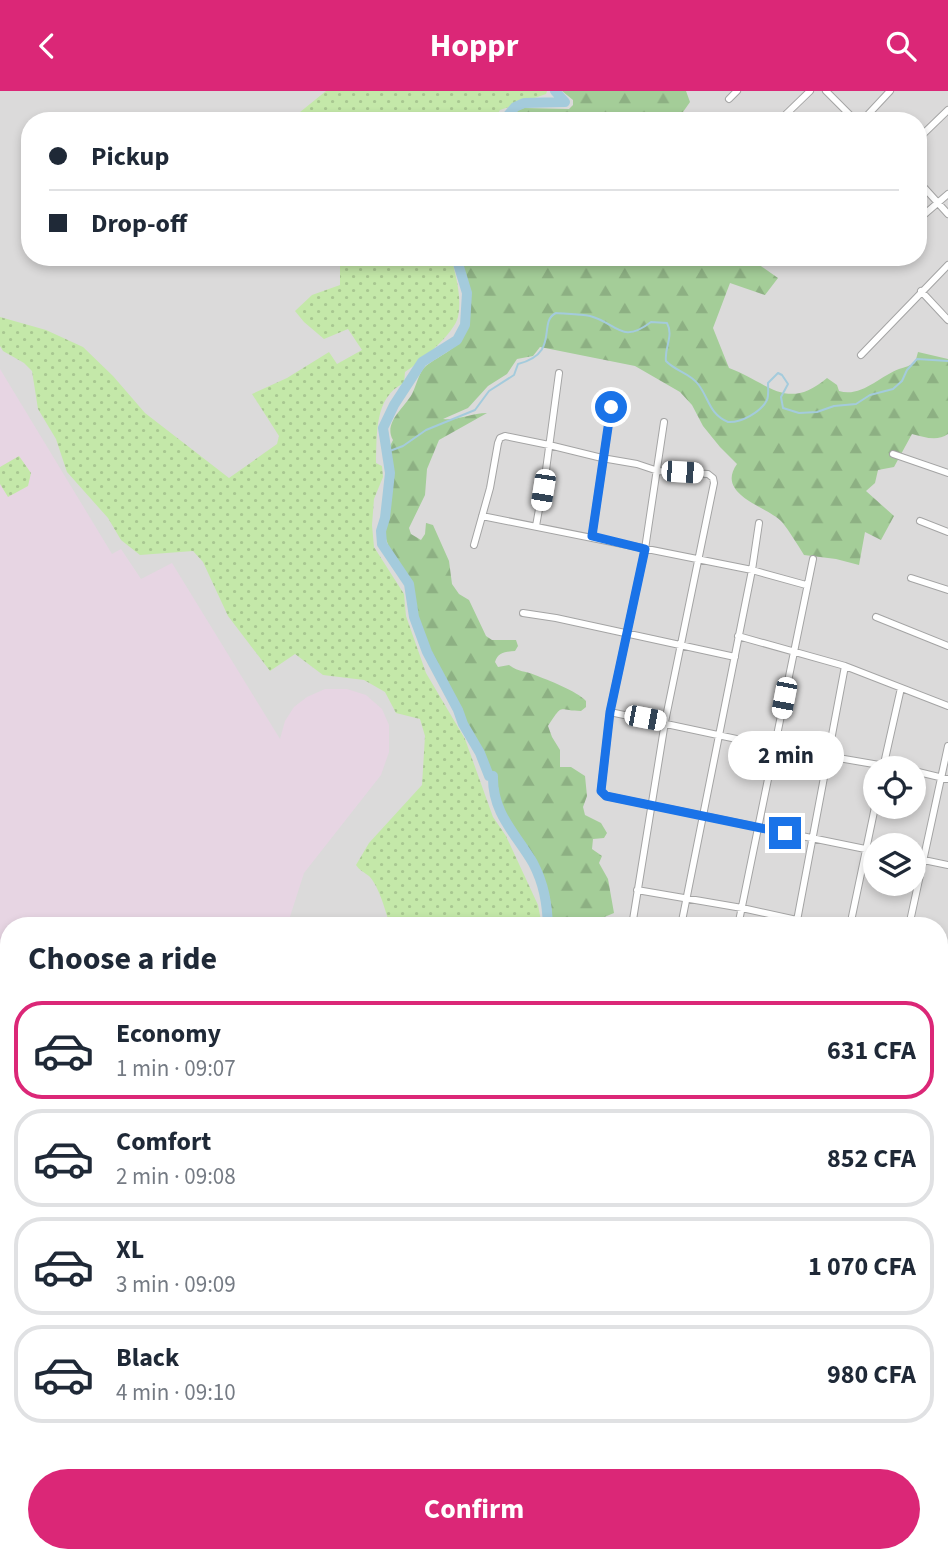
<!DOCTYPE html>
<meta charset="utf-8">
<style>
:root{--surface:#fff;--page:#f2f2f3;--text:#1f2937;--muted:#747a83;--line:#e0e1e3;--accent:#db2777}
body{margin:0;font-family:"Source Sans 3",sans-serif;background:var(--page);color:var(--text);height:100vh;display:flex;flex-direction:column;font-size:26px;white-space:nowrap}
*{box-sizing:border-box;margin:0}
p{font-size:23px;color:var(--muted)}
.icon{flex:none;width:38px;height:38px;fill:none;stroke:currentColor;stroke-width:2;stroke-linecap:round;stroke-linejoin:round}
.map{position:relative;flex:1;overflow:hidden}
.drawer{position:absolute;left:0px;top:826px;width:948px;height:646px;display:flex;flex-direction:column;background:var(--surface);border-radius:28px 28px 0 0;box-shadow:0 4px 10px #0003}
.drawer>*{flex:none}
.banner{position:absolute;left:21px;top:21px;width:906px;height:154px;border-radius:28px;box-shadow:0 4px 10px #0003;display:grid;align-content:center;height:154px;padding:0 28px;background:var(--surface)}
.controls{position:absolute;left:863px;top:665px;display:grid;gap:14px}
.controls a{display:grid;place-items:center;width:63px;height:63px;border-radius:50%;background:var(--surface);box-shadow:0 4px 10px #0003;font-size:35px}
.end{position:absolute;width:32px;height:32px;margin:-16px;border:9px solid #1a73e8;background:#fff;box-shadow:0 0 0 4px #fff}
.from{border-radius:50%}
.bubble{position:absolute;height:49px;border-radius:24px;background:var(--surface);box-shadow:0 4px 10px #0003;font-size:23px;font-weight:700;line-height:49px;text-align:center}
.car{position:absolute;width:21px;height:42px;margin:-21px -10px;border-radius:9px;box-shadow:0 0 5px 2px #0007;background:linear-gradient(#fff 24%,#345 0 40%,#fff 0 76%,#345 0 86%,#fff 0)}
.banner b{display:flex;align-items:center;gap:24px;height:66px;font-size:26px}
.banner b+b{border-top:2px solid var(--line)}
.banner i{width:18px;height:18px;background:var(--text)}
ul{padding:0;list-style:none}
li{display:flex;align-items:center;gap:21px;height:98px;margin:0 14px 10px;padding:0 14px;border:4px solid var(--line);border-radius:28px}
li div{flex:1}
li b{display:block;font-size:26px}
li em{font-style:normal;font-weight:700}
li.active{border-color:var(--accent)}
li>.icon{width:63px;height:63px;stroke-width:1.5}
h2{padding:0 28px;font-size:32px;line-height:84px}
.primary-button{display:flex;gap:14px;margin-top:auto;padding:14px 28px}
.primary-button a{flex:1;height:80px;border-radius:42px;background:var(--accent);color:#fff;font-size:28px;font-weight:700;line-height:80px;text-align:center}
header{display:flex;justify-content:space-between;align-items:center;height:91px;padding:0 28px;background:var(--accent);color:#fff;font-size:32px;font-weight:700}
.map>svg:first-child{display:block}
</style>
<header><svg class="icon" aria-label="back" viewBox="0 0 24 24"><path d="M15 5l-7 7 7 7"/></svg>Hoppr<svg class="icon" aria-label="search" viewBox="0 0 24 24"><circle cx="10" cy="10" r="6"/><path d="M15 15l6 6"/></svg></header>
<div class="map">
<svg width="948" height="1471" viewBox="0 0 948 1471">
<defs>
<pattern id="farmland-dots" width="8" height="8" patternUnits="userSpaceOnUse" patternTransform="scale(1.75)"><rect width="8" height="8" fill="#e9edce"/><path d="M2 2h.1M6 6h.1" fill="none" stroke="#c7cbb0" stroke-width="1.8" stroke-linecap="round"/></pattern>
<pattern id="grass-dots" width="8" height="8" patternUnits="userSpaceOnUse" patternTransform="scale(1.75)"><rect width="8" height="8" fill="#c4e8a9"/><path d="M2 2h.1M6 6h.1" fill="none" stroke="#a8c791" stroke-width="1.8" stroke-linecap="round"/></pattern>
<pattern id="forest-firs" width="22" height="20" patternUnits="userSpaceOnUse" patternTransform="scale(1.75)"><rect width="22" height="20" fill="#a4cd98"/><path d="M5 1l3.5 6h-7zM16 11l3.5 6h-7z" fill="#8db083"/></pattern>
</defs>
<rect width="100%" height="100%" fill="#eeebe3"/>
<path fill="#dbdada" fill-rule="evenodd" d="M0,0h948v1471h-948zM30,30h889v136h-889zM875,677h39v39h-39zM875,754h39v39h-39zM9,835h931v628h-931z"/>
<path fill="#e7d5e3" d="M0,278l112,185 9,-5 20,30 31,-16 108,176 5,-18 9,-14 13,-10 18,-8h22l19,6 16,14 7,16v27l-8,23 -77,98 -17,53h-278v157l-9,5z"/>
<path fill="url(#farmland-dots)" d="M405,1463h75l5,8h-76z
M542,1463h66v8h-77z
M619,1463h100v8h-102z"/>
<path fill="url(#grass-dots)" d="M326,0h221l-1,3 -46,16 -6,11h-205z
M340,166h111c5,19 11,40 7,60 -4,17 -39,46 -53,55l-1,11c-30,14 -27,52 -28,80l6,3 1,11 -9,22 -2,26 2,22 30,47 2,22 20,57 39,66 28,78 13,19 32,69 4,21h-152c-4,-14 -11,-40 -21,-50 -5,-4 -9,-5 -13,-11l13,-22 53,-58 3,-49 -5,-17 -24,-6 -11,-21 -21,-12 -41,-5 -28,-21 -25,17 -42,-55 -25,-54 -10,-11 -53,4 -19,-15 -13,-22 -41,-46 -11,-33 -18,-30 -6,-38 -8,-8 -21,-12 -3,-5v-29l46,13 37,17 30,29 32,37 84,65 48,-34 2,-8 -27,-42 35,-16 42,-26 8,12 25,-14 -14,-21 -24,10 -20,-17 -9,-11 17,-16 28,-10z
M19,365l12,17 -3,13 -20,11 -8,-13v-17z
M940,1383h8v77l-8,2z"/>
<path fill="url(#forest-firs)" d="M562,0h124l4,11 -7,10 -20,9h-154l9,-11 6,-2 45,1 4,-4v-5z
M460,166h288l30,21 -13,17 -35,-12 -17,45 16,40c40,15 58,44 98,10l10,7 2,6c22,7 41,-15 60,-22 6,-2 10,-3 16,-6l3,-11 30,7v75c-11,8 -24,3 -36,0l-18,33 -16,3 -3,13 -9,8 28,25 -13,24 -16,-8 -6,33 -23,-6 -32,-4c-7,-11 -14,-23 -22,-33 -15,-16 -67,-27 -45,-58l-17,-17 -17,-21 -11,-21 -12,-13 -45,-26 -95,-19 -7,9 -16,3 -10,15 -19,12 -20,22 -25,11c14,2 28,-6 44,-6l-48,27 -12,29 -2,26 -16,33 2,6 10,6 4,-6 1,-11 7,2 16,36 3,23 7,10 10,6 17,36 6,4h24l2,6 -3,5c-10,1 -17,1 -20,11l3,5 11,-2c11,8 15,5 26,10 13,5 42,16 51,26v6l-5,4c-24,0 -17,-9 -33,15l4,11 8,13v17h11l14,9 2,20 -4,11 2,8 16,8 6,10 -3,5 -11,1 -1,10 10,7 -3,7 9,16 6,34 -31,13h-31c1,-24 -6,-47 -18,-68 -7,-12 -18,-22 -25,-35 -8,-14 -11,-31 -12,-47l-8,-7 -6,-17 -18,-31 -4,-13 -26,-47 -17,-43 -5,-33 -23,-35 -4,-11v-11l7,-50 -3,-32 3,-6c-10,-17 11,-32 19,-46 4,-8 6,-18 11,-25 8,-9 22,-14 31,-22 19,-17 16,-42 12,-64 -2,-9 -2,-17 -6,-26z"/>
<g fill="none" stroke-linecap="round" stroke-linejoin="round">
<path stroke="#a4cbdc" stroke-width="2" d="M387,361l16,-6 23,-16 49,-20 14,-19 25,-16 4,-11c43,-11 19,-42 38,-51 11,1 23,1 34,3 27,7 31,29 61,6l16,1c7,13 -3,25 -1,38 9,10 24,12 32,23 11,14 11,30 30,38 13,1 33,-10 39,-22 2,-5 1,-11 1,-17l10,-10 4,2 6,9 -7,13 2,11 16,5 18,-1 17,-6 22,-2 14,-9 23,-6 9,-8 5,-11 10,-11 31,2"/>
<path stroke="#a4cbdc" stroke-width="10" d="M503,30l12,-14 9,-4 41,-1 -10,-11
M456,166l11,36 -2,32 -8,15 -35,22 -28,43 -11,23 7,45 -5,45 -4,13 1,13 27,40 5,33 13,35 31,58 5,14 17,29 9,23h4c-1,37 23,58 40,87 11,21 14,40 15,63
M940,1391h8
M613,1463l1,8"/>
<defs>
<path id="street" d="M826,0l30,30
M729,8l8,-8
M779,30l31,-30
M862,30l28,-30
M919,47l29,-28
M919,91l29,32
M919,128l29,-25
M921,200l27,29
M861,264l87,-90
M664,331l-19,127 -35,163 -9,79 5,5 269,55
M893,363l55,19
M482,425l270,54 54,15
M920,430l28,11
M536,435l10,-56 13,-97
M592,445l19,-129
M474,454l16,-57 8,-45 2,-5 5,-2 44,9 53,13 35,6 21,7 50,3 5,4 1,5 -49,239 -33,204
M911,487l37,12
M523,522l33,5 179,39
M876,526l72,29
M738,545l107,30 103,40
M610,621l164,35 123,21
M883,677l18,-80
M914,680l34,8
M914,767l34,7
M637,799l105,18 82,18
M681,835l71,-356 7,-47
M738,835l75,-367
M796,835l49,-260
M850,835l25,-119
M909,835l39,-180
M940,858l8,2
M940,938l3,1 5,-4
M940,1002l6,1
M940,1043h8
M0,1081l9,13
M940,1087l8,1
M940,1130l8,1
M0,1171l9,-5
M940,1176l8,1
M940,1219l8,1
M940,1263l8,1
M947,1307l1,-4
M0,1320l9,-6
M0,1363l9,-6
M0,1434l9,15
M0,1454l9,-5
M240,1463l5,8
M306,1463l5,8
M320,1471l14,-8
M414,1471l16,-8
M847,1471v-8
M882,1471v-8"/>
</defs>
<use href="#street" stroke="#a4a4a4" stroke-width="8"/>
<use href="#street" stroke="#fff" stroke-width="6"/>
</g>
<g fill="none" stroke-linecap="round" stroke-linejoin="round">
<path stroke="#1a73e8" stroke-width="9" d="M611,316l-19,129 53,13 -35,163 -9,79 5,5 179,37"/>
</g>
</svg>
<div class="controls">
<a><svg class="icon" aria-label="locate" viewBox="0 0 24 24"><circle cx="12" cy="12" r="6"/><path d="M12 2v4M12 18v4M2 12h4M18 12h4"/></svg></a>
<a><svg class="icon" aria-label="layers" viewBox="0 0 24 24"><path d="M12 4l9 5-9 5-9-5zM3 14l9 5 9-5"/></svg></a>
</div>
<i class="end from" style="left:611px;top:316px"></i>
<i class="end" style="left:785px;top:742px"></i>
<div class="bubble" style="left:728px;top:640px;width:116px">2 min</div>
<i class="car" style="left:682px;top:381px;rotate:94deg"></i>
<i class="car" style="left:543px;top:399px;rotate:189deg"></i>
<i class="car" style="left:784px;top:607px;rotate:191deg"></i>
<i class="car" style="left:645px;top:627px;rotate:101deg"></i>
<div class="banner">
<b><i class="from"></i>Pickup</b>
<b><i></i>Drop-off</b>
</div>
<section class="drawer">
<h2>Choose a ride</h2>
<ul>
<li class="active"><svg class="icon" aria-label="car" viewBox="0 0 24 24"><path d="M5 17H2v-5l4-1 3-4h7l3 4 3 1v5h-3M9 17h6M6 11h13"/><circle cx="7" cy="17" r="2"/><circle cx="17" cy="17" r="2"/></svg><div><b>Economy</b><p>1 min · 09:07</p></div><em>631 CFA</em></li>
<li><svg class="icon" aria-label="car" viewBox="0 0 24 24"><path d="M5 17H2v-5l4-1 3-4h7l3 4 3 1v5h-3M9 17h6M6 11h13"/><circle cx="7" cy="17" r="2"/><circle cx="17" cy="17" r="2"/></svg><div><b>Comfort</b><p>2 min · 09:08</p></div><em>852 CFA</em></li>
<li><svg class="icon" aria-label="car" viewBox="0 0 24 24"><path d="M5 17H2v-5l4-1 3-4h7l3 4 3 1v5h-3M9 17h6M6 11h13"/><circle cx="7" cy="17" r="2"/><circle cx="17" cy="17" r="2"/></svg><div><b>XL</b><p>3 min · 09:09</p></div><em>1 070 CFA</em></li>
<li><svg class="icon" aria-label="car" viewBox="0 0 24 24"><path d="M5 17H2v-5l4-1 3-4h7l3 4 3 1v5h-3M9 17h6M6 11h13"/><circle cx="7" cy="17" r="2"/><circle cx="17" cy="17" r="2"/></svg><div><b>Black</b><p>4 min · 09:10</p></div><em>980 CFA</em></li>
</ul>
<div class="primary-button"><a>Confirm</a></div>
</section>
</div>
